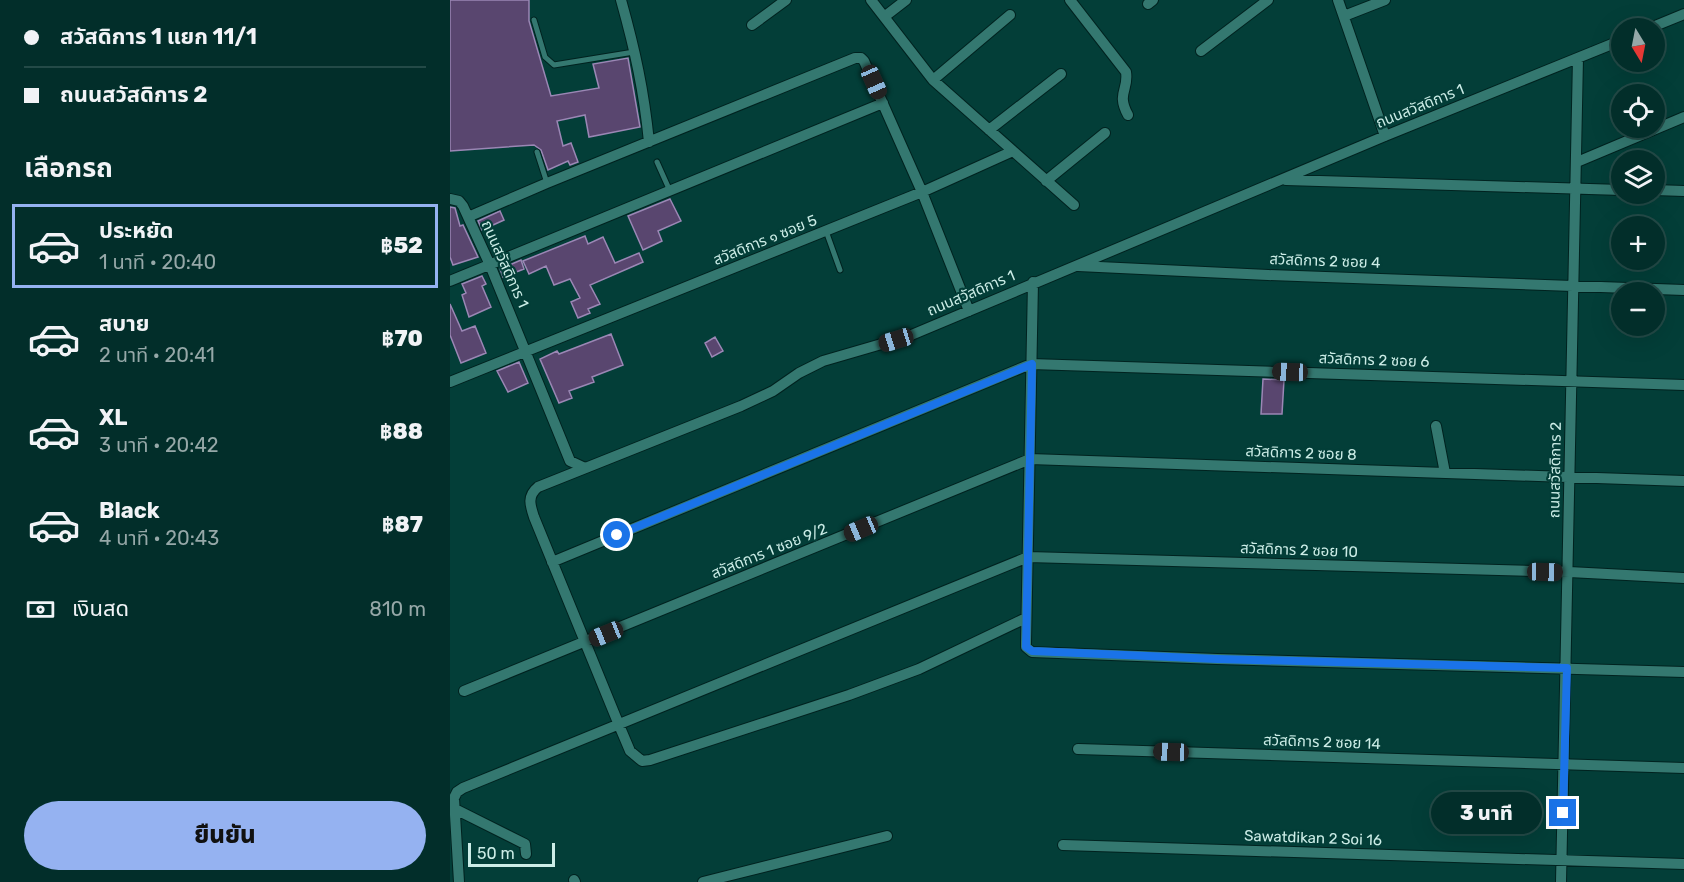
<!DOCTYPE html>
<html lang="th">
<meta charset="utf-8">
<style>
:root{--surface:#022e2a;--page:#0c3632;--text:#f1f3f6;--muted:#96a8a8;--line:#234a47;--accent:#95b2f1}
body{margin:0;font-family:Rubik,"Noto Sans Thai",sans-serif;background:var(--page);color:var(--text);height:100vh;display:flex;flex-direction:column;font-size:22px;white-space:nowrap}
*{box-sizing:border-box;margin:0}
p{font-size:20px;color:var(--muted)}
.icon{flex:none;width:33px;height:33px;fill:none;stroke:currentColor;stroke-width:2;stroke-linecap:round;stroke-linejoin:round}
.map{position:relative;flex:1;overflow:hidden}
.details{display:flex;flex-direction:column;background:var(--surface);width:450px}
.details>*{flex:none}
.top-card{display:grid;align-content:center;height:132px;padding:0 24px;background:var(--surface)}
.needle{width:39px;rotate:170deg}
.buttons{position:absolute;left:1161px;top:18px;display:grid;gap:12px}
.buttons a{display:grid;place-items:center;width:54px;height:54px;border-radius:50%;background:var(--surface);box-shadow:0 6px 24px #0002,0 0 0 2px var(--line);font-size:30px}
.scale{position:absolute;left:18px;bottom:15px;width:87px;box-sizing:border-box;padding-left:6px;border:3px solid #ccede7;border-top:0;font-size:16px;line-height:21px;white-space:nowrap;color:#ccede7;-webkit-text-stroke:4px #033e38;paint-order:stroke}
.end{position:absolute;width:27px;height:27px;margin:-14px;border:8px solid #1a73e8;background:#fff;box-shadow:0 0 0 3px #fff}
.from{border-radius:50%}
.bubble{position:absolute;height:42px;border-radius:21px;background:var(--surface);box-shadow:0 6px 24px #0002,0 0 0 2px var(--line);font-size:20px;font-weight:800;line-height:42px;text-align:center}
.car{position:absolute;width:18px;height:36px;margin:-18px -9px;border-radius:8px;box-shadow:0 0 4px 2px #0007;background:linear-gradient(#222 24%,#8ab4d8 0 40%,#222 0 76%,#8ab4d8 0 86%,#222 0)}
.top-card b{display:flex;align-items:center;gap:21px;height:57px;font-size:22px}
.top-card b+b{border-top:2px solid var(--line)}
.top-card i{width:15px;height:15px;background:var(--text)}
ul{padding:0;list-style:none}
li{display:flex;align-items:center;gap:18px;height:84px;margin:0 12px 9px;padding:0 12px;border:3px solid transparent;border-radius:0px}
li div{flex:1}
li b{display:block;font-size:22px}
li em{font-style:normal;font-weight:800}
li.on{border-color:var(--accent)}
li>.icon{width:54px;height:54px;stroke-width:1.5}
h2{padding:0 24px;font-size:27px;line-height:72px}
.pay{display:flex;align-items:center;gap:15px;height:66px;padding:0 24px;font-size:22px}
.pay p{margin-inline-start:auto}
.action{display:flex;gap:12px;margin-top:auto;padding:12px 24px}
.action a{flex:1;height:69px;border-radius:36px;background:var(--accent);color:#111;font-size:24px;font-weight:800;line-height:69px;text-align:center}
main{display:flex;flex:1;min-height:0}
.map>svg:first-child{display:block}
</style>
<main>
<section class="details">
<div class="top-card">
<b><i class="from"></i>สวัสดิการ 1 แยก 11/1</b>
<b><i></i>ถนนสวัสดิการ 2</b>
</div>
<h2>เลือกรถ</h2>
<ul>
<li class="on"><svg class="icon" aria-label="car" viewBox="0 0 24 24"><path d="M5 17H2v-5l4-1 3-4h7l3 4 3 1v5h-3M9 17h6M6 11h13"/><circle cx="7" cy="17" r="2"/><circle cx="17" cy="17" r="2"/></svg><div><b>ประหยัด</b><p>1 นาที · 20:40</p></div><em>฿52</em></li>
<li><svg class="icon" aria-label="car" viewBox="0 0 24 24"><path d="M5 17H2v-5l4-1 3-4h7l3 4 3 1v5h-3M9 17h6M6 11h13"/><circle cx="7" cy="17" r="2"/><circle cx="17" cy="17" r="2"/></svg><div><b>สบาย</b><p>2 นาที · 20:41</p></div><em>฿70</em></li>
<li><svg class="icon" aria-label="car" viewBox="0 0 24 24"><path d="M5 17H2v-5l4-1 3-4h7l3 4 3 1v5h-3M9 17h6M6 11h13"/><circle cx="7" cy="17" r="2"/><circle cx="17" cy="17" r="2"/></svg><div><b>XL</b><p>3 นาที · 20:42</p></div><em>฿88</em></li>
<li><svg class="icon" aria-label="car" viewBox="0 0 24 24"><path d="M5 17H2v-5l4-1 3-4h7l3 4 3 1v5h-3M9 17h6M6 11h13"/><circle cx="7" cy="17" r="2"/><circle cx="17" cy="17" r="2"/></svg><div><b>Black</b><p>4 นาที · 20:43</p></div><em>฿87</em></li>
</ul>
<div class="pay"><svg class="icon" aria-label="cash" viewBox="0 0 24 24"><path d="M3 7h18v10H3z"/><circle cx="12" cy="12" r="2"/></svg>เงินสด<p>810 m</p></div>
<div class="action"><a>ยืนยัน</a></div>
</section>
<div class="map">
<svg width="1234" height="882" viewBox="0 0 1234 882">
<rect width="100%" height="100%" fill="#033e38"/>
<path fill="#59466f" stroke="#9b87b5" stroke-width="1.5" d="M0,0h79v21l22,75 48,-8 -6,-24 35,-6 12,69 -51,10 -4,-22 -28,6 6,25 8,-3 7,19 -8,3 -2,-4 -20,9 -7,-20 -7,-5 -84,6z
M220,199l11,22 -23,10 4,10 -19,9 -15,-34z
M0,207l5,1 5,18 3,-1 15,32 -25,8 -3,-8z
M50,211l4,9 -22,10 -4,-9z
M135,236l3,8 15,-7 12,26 24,-10 4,9 -53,23 10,19 -12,5 2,4 -12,5 -7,-16 9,-4 -10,-19 -16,6 -8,-19 -17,8 -6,-13z
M71,260l3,9 -21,8 -3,-8z
M32,276l4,8 -4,2 9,21 -22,10 -7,-22 4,-2 -4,-9z
M0,304l12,27 13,-5 11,27 -25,10 -11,-28z
M161,334l12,31 -31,12 2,5 -25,9 3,7 -13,5 -19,-44 17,-8 2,3z
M265,337l8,14 -11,6 -7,-14z
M69,362l9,21 -20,9 -11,-21z
M813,379l21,1 -2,34h-21z"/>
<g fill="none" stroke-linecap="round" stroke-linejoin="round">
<defs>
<path id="lane" d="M84,20l11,37 9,8 80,-13
M87,152l10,31
M207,162l13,29
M376,231l14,39"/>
<path id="street" d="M171,0c14,50 23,91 28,142
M421,0l62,80 141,125
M620,0l56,72c3,18 -10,21 2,43
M888,0l47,136
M698,4l5,-4
M894,16l41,-16
M434,17l22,-17
M302,25l34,-25
M1200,28l34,-14
M751,51l67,-51
M483,80l77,-65
M539,130l72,-56
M1127,162l107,-45
M836,180l336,10
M596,181l59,-48
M1204,190l30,1
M0,199l9,2 4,5 27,59 80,196 15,7
M18,217l79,-34 308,-125h6l3,3 58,131 47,119
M628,266l190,9 416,15
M0,281l433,-178
M583,282l-7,360v5l6,5 185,7 467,13
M0,382l472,-190 91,-41
M986,426l9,47
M102,562l479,-198 653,21
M576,618l-107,51 -70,26 -199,65 -8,1 -12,-10 -11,-26 -85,-208c-4,-12 -7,-21 4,-30l203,-81 32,-15 26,-18 24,-12 86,-25 476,-200 237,-96
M14,691l566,-232 654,22
M628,749l606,19
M5,809l70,35 1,10
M613,845l621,19
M124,880l1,2
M9,882l-5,-84 3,-6 6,-4 565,-231 541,15 115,6
M253,882l184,-46
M1111,882l17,-824"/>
</defs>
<use href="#lane" stroke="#00221f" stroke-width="7"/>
<use href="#street" stroke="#00221f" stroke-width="12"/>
<use href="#lane" stroke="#347870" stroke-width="5"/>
<use href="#street" stroke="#347870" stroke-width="10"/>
</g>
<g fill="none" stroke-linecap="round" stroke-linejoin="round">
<path stroke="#1a73e8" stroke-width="8" d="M167,535l415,-171 -6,283 6,4 185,8 350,9 -4,145"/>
</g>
<g text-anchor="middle" stroke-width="4.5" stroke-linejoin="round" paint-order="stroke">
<g font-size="15" fill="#ccede7" stroke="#033e38">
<text transform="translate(970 106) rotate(-22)" y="5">ถนนสวัสดิการ 1</text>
<text transform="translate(315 240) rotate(-22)" y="5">สวัสดิการ ๑ ซอย 5</text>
<text transform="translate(875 261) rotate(2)" y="5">สวัสดิการ 2 ซอย 4</text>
<text transform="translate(55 264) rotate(66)" y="5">ถนนสวัสดิการ 1</text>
<text transform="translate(521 293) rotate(-23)" y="5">ถนนสวัสดิการ 1</text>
<text transform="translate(924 360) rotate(2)" y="5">สวัสดิการ 2 ซอย 6</text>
<text transform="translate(851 453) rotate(2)" y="5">สวัสดิการ 2 ซอย 8</text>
<text transform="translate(1105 470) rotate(-89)" y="5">ถนนสวัสดิการ 2</text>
<text transform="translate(849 550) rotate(2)" y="5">สวัสดิการ 2 ซอย 10</text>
<text transform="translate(319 551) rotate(-22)" y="5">สวัสดิการ 1 ซอย 9/2</text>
<text transform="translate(872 742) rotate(2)" y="5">สวัสดิการ 2 ซอย 14</text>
<text transform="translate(863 838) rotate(2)" y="5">Sawatdikan 2 Soi 16</text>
</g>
</g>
</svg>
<div class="buttons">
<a><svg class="needle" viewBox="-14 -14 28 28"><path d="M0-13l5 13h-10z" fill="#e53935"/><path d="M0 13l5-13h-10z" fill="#96a8a8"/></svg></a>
<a><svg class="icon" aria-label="locate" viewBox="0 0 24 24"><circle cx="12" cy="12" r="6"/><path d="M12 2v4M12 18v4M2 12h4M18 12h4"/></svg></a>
<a><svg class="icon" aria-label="layers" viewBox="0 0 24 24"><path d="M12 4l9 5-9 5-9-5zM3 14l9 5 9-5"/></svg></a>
<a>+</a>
<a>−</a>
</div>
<div class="scale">50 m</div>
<i class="end from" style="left:167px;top:535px"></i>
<i class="end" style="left:1113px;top:813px"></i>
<div class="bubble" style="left:981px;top:792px;width:111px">3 นาที</div>
<i class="car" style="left:424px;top:82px;rotate:156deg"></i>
<i class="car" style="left:446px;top:340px;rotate:253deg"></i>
<i class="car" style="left:840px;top:372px;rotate:272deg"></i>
<i class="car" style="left:411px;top:529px;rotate:247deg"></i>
<i class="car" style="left:1095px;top:572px;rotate:91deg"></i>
<i class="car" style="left:156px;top:634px;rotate:248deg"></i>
<i class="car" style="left:721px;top:752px;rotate:272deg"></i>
</div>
</main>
